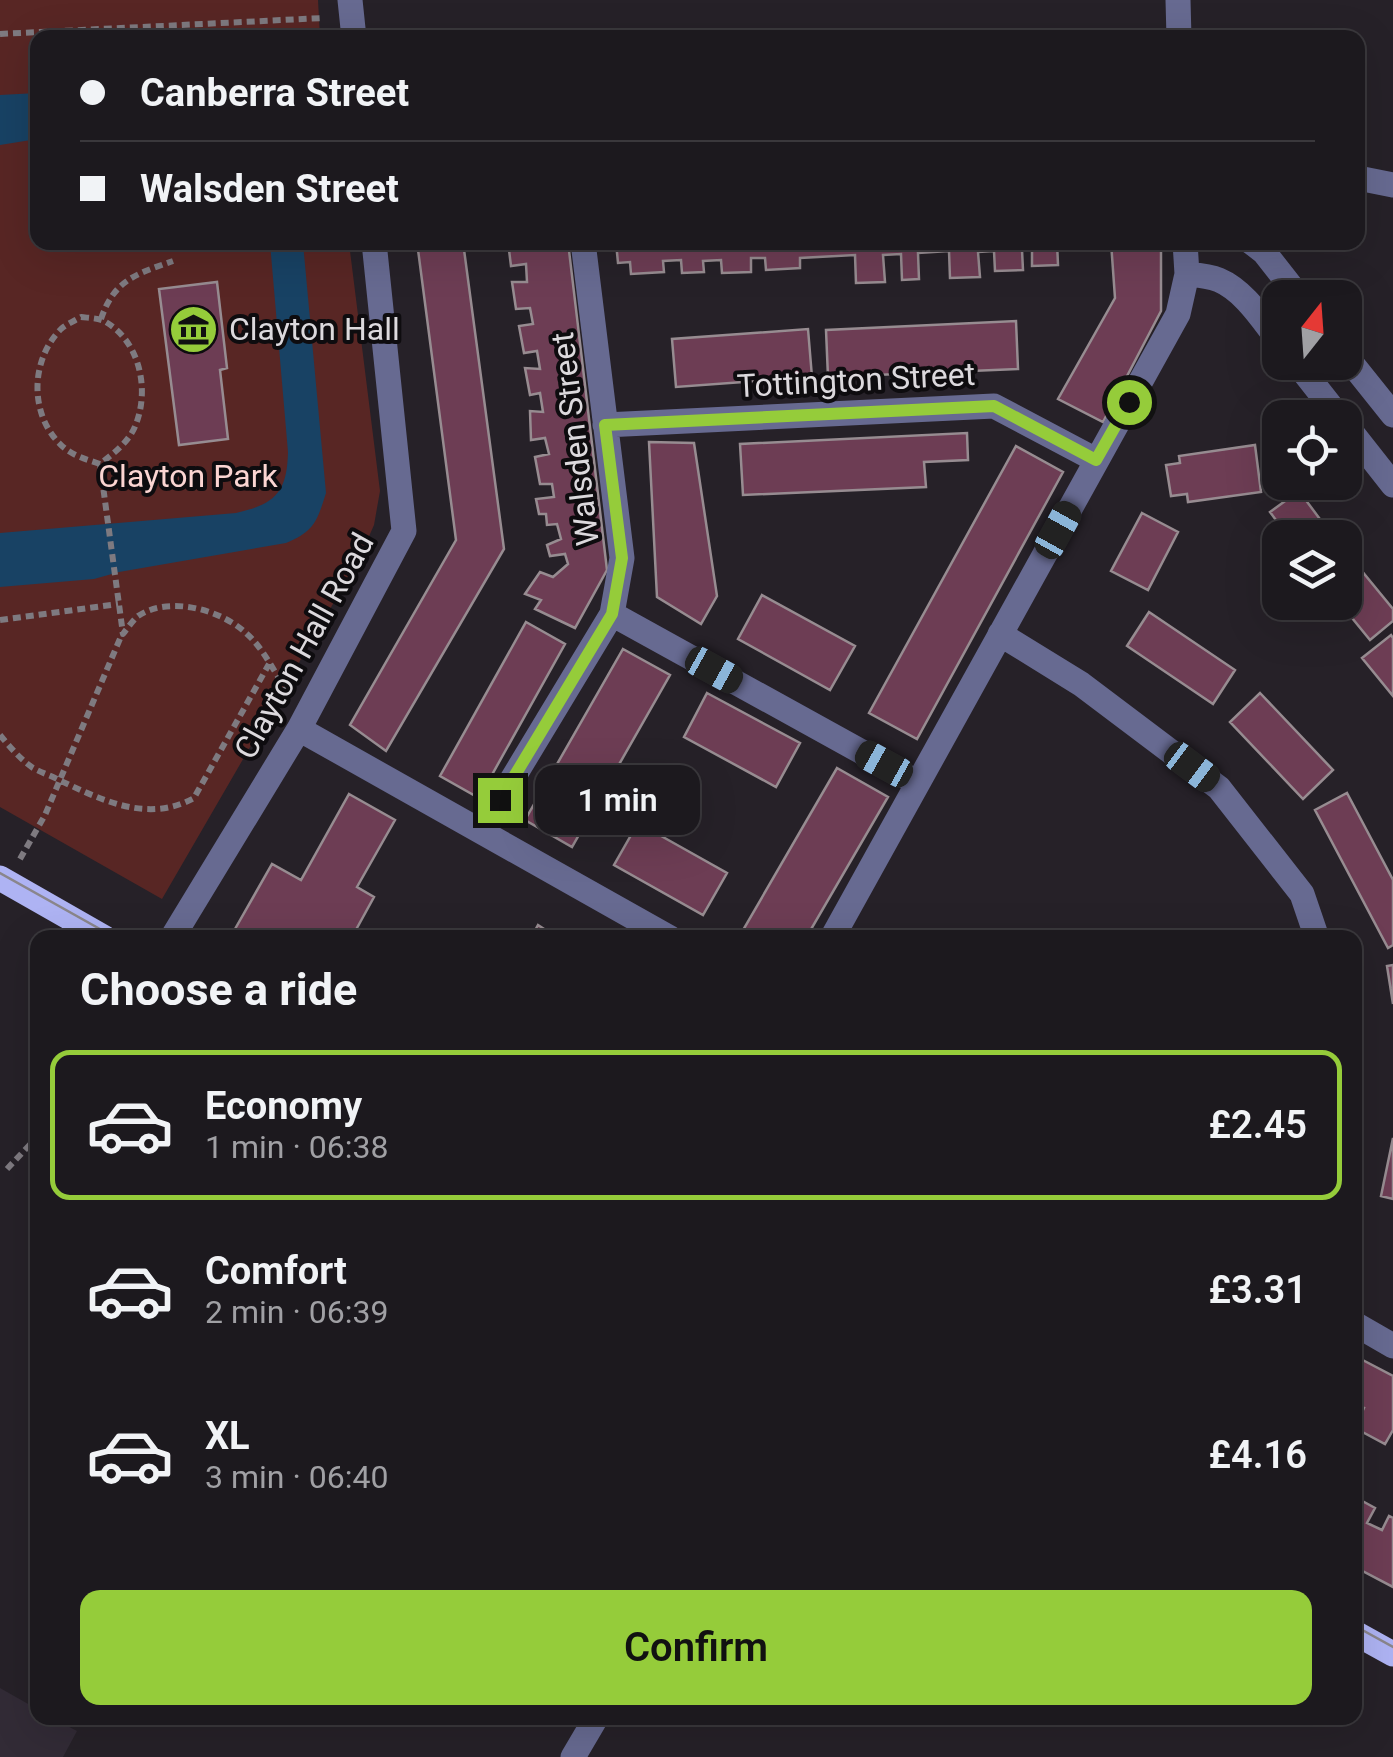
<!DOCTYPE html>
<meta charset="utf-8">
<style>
:root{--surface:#1c191e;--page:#252227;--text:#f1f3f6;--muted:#a0a0a4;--line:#3a383c;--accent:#95cc3a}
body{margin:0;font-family:Roboto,sans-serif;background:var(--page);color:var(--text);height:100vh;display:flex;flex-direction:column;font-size:38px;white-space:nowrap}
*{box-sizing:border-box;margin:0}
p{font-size:32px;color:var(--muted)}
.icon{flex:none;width:55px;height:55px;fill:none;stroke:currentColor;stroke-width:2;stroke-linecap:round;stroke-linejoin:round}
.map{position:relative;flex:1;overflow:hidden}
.details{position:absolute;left:30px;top:930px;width:1332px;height:795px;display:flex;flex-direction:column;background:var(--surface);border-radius:20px;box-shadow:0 10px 40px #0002,0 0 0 2px var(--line)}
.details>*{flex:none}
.guide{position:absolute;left:30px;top:30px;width:1335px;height:220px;border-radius:20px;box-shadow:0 10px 40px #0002,0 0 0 2px var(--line);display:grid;align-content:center;height:220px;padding:0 50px;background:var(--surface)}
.needle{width:65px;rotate:17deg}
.fabs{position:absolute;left:1262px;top:280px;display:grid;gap:20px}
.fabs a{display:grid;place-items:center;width:100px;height:100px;border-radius:20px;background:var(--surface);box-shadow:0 10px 40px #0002,0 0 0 2px var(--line);font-size:50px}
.end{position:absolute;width:45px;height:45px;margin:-22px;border:12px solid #95cc3a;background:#111;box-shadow:0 0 0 5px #111}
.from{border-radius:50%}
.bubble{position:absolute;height:70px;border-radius:20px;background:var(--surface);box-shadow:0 10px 40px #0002,0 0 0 2px var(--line);font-size:32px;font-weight:600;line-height:70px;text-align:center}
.car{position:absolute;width:30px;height:60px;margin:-30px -15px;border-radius:12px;box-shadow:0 0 8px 2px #0007;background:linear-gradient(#222 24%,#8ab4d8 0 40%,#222 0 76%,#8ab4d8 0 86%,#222 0)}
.guide b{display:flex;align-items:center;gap:35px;height:95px;font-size:38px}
.guide b+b{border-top:2px solid var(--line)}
.guide i{width:25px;height:25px;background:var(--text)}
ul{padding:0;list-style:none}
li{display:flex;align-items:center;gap:30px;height:150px;margin:0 20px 15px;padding:0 30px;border:5px solid transparent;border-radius:20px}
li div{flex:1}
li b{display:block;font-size:38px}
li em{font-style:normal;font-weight:600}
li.active{border-color:var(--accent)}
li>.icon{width:90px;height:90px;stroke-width:1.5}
h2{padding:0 50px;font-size:45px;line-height:120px}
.cta{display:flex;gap:20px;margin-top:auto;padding:20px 50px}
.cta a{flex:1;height:115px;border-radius:20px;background:var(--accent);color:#111;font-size:40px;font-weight:600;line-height:115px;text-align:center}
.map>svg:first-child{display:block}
</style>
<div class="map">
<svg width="1393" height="1757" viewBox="0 0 1393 1757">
<rect width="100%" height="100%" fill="#262128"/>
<path fill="#322b36" d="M0,1688l37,21 1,9h14l25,13 -14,26h-63z"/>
<path fill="#582624" d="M0,0h318l2,37 -282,1v204l311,1 31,248 -6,34 -15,34 -197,340 -162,-92z"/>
<path fill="#184264" d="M37,93v46l-37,6v-50z
M270,243h33l23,250c-9,28 -11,38 -40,50l-167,29 -25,7 -94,8v-54l236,-20c39,-9 51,-20 52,-61z"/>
<path fill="#6d3d54" stroke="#978c91" stroke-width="2.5" d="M417,242h46l41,307 -118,202 -36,-26 106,-185z
M508,242h60l39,328 -32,58 -40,-19 6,-9 -16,-6 15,-22 13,5 15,-13 -3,-10 -15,2 -3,-11 14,-6 -4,-15 -10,1 -1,-11h-7l-3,-15 18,-2 -2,-13h-12l-5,-27 14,-3 -4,-16 -14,2 -1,-29 13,1 -3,-19 -10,2 -5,-27 15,1 -3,-18 -13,2 -5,-27 14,-2 -3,-16 -14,1 -4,-27h15l-1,-18 -15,2z
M616,242h441l1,23 -26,1v-16h-10l1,20 -28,1 -1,-20 -16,1 2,25 -30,1 -1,-27 -31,2 1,26 -17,1 -1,-26 -18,1 2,27 -29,1 -1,-28 -55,3v10l-34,2 -1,-12h-14v14l-29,1 -1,-13 -18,1 1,11 -22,1 -1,-13 -18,1 1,11 -33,2 -1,-12 -12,1z
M1111,242h50v69l-58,111 -45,-23 57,-101z
M217,282l10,86 -7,2 8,69 -49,6 -20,-156z
M1016,321l2,48 -190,8 -2,-47z
M808,329l4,48 -136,10 -4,-48z
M967,433l1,27 -44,2 2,25 -183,8 -3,-51z
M649,442l45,1 23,153 -16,28 -44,-27z
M1255,445l6,47 -73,10 -1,-8 -16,2 -5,-31 14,-2 -1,-7z
M1016,446l47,26 -146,267 -48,-26z
M1299,491l35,47h-45l-19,-26z
M1142,513l36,19 -30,58 -37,-19z
M1352,559l41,50v12l-23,19 -31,-38h6v-37z
M762,595l93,51 -25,44 -92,-51z
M1149,612l86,58 -22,34 -86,-58z
M526,622l39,22 -86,154 -39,-22z
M1391,635l2,3v58l-31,-38z
M623,649l47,26 -98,172 -47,-27z
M707,693l93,50 -24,44 -92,-50z
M1260,693l73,77 -30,29 -73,-77z
M837,768l51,29 -82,141 -67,-1z
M1347,793l46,87v65l-5,3 -73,-138z
M349,794l46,26 -38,67 17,10 -17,31 17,10h-125l-14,-9 37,-65 29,16z
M638,823l89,50 -24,42 -89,-50z
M538,925l20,13h-27z
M1393,965v39l-6,-38z
M1393,1138v61l-12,-3z
M1355,1356l38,20v54l-8,14 -30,-16 9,-20 -9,-4z
M1355,1497l20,11 -8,15 15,7 7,-14 4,2v69l-38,-20z"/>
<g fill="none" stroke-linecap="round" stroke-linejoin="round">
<path stroke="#7e7a80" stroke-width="6" stroke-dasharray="8 5" stroke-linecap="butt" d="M0,34l323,-16
M81,317c8,1 16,1 23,4 35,19 46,67 32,103 -6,17 -22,29 -36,40 -15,-5 -30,-9 -41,-21 -30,-31 -28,-84 2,-114 6,-5 13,-8 20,-12z
M101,319c13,-39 35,-45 72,-58
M100,464l23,170c4,-5 10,-14 15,-18 32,-21 84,-6 109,18 17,15 28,40 41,58
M0,620l118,-16
M0,735c10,12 20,24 33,33 9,5 19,8 28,13 43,20 87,42 133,17l75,-134
M20,859l25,-44 77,-181
M7,1169l31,-33"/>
<path stroke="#676a91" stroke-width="25" d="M350,0l4,38
M1178,0l1,38
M1358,178l35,7
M1251,242l13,10 36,46
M1187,274c10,1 22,2 32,6 26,11 44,41 61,62
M1345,355l48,60
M1296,362l44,56
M1345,424l48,61
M605,425l389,-19 102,54
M612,614l306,169
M1000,634l81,50 138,104 83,106 15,44
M299,729l371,209
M481,831l131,-217 10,-56 -39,-316
M172,938l127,-209 105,-198 -30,-289
M832,938l346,-624 9,-40 -2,-32
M1355,1324l38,22
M573,1757l23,-39"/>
<path stroke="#aeb3f3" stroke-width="25" d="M0,878l105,60
M1355,1633l38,21"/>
<path stroke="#8a868b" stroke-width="2.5" d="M0,873l116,65
M1355,1626l38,21"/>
</g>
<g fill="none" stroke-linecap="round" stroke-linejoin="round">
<path stroke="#95cc3a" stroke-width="12" d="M500,800l112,-186 10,-56 -17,-133 389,-19 102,54 33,-58"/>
</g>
<defs>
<symbol id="museum-disc" viewBox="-11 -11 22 22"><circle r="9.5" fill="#95cc3a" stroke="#0e0c0f"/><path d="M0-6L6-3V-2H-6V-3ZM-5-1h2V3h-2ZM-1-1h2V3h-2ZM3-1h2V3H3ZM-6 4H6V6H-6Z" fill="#111"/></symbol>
</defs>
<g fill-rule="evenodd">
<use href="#museum-disc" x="166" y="302" width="55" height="55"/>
</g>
<g text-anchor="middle" stroke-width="8" stroke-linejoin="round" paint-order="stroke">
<g font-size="32" fill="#dcd9dd" stroke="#0e0c0f" text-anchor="start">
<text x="229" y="340">Clayton Hall</text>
</g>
<g font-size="32" fill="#dcd9dd" stroke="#0e0c0f">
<text transform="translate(856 380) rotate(-3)" y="11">Tottington Street</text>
<text transform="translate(575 439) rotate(-97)" y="11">Walsden Street</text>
<text transform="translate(304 646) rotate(-61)" y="11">Clayton Hall Road</text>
</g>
<g font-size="32" fill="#fbd5d2" stroke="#0e0c0f">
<text x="188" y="487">Clayton Park</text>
</g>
</g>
</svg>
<div class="fabs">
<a><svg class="needle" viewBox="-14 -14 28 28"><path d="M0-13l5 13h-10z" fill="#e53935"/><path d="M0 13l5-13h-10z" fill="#a0a0a4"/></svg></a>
<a><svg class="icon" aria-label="locate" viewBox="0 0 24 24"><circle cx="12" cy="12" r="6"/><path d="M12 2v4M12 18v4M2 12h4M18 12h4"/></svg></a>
<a><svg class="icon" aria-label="layers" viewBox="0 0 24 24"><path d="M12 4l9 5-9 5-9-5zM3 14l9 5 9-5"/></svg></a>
</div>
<i class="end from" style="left:1129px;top:402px"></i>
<i class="end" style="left:500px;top:800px"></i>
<div class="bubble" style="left:535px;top:765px;width:165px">1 min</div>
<i class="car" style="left:1058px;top:530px;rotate:29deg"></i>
<i class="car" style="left:714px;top:670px;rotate:119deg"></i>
<i class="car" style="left:884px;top:764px;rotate:299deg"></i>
<i class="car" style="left:1192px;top:767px;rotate:127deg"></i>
<div class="guide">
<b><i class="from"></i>Canberra Street</b>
<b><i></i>Walsden Street</b>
</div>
<section class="details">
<h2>Choose a ride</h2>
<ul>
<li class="active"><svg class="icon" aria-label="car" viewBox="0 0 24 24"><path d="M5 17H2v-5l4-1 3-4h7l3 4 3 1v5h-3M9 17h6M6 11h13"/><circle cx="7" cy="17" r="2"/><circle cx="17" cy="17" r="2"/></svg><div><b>Economy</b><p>1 min · 06:38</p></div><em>£2.45</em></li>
<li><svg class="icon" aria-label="car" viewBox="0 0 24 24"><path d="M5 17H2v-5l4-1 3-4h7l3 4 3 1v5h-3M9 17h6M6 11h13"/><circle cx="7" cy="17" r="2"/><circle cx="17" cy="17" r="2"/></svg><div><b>Comfort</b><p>2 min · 06:39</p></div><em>£3.31</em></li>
<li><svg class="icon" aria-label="car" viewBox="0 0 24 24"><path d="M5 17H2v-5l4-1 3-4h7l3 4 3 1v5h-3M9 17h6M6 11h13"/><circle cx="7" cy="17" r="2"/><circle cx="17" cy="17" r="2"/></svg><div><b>XL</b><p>3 min · 06:40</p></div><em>£4.16</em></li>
</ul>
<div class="cta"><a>Confirm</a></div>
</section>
</div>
